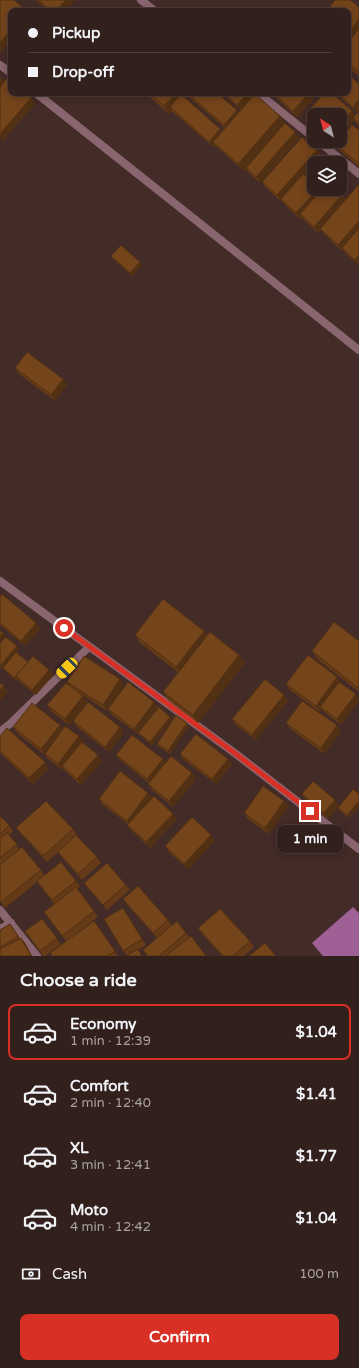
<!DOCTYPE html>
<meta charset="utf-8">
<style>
:root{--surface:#32201d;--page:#3d2d2a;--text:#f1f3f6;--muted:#a8a3a4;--line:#4d3e3b;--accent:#d93025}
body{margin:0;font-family:"Varela Round",sans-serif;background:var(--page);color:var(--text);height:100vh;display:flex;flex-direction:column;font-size:15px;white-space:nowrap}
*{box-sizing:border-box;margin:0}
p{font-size:13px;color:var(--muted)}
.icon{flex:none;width:22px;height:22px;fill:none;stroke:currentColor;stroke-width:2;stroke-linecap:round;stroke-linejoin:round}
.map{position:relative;height:956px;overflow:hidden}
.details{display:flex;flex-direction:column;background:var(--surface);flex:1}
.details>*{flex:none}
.guide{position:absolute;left:8px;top:8px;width:343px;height:88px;border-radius:8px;box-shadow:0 2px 10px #0003,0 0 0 1px var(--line);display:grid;align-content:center;height:88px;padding:0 20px;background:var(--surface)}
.needle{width:26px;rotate:324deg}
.tools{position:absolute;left:307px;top:108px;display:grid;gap:8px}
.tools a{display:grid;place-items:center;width:40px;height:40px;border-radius:8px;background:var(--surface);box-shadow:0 2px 10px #0003,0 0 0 1px var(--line);font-size:20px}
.end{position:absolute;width:18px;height:18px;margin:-9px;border:5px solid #d93025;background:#fff;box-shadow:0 0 0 2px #fff}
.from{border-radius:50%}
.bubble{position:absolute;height:28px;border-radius:8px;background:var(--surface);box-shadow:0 2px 10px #0003,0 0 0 1px var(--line);font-size:13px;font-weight:800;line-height:28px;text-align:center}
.car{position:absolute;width:12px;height:24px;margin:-12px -6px;border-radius:5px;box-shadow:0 0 3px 1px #0007;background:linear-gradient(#f5c518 24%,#345 0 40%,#f5c518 0 76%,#345 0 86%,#f5c518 0)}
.guide b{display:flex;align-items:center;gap:14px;height:38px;font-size:15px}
.guide b+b{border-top:1px solid var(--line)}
.guide i{width:10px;height:10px;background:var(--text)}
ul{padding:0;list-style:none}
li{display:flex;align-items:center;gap:12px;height:56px;margin:0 8px 6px;padding:0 12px;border:2px solid transparent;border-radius:8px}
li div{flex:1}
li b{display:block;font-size:15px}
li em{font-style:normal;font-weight:800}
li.on{border-color:var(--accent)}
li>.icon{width:36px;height:36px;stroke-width:1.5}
h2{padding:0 20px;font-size:18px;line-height:48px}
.pay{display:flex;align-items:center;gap:10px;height:44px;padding:0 20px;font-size:15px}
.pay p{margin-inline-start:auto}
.button{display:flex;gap:8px;margin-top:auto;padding:8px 20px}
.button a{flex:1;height:46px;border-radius:8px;background:var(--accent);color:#fff;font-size:16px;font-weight:800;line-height:46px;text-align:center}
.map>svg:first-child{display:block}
</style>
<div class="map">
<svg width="359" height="956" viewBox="0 0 359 956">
<rect width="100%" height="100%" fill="#432b27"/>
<path fill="#9f6195" d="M353,907l6,6v43h-36l-11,-13z"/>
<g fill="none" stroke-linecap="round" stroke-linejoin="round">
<path stroke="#89656f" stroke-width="8" d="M141,0l14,11
M0,65l11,8
M36,93l323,257
M258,93l56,45
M318,141l41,33
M0,581l236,173 123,95
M0,732l11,-9 78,-76
M0,910l37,46
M0,929l11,-6"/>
</g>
<path fill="#643a17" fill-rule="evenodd" d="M36,0h39l-10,11h-17z
M359,7v69l-11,-8v-57z
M359,84v26l-2,2 -22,-19h13z
M145,93h72l20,17 2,3 2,-3 -19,-17h29l2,3 42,36 4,6 -39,45 -10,-9 -4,-5 -2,2 -25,-22 -4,-4 -2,2 -39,-34 -2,-2 -3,3zM187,94l2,3 36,31 -3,3 -2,-2 -36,-32z
M271,93h48l-22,24 -24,-22z
M352,111l3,5 4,-5v15l-5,-6 -14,15 -26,-20v11l-5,-5 -4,-6z
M359,130v37l-19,-16 -4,-6z
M317,150l4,6 -17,20 16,15 22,4 4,4 13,66 -13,-11 -3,-4 -1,1 -18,-17 -3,-4 -3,3 -14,-13 -2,-3 -2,2 -15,-14 -3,-4h-1l-15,-13 -4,-6z
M111,256l29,6 2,3 -10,11 -19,-17z
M15,368l48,11 4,6 -12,16 -36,-27z
M0,595l36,28 4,6 -15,17 -25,-21z
M204,631l3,4 32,20 6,8 -47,60 -30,-23 -5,-8 15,-20 -38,-29 -5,-8z
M359,641v51l-42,-33 -5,-8z
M0,643l19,6 -5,6 14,7 21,8 4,5 -17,20 -16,-13 -2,-3 -2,2 -11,-10 -2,-3 -1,1 -2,-2z
M67,682l57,3 -12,19 42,-2 4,5 -7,10 21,3 -20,25 -11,-9 -2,-3 -1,1 -26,-19 -4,-6 -1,2 -26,-17 2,2 4,6 -18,23 -18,-14 -4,-6 22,-20z
M341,683l15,11 3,4v3l-18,24 -17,-13 -2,-3 -2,3 -30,-22 -4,-6z
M288,701l-32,39 -20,-15 -4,-6z
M73,721l47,6 4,6 -15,19 -32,-25z
M187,723l2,3 -19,28 -11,-7 -2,-3z
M286,723l55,8 -16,23 -35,-25z
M60,725l3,4 20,13h-1l20,19 -21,24 -15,-13 -3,-4 -1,2 -13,-10 -4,-5 -28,-22 -4,-6z
M0,736l49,32 -16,16 -33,-31z
M180,754l48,5 4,5 -16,20 -32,-24z
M116,755l50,8 30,16 -23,28 -21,-17 -4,-6 1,-1 -29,-23z
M302,794l33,6 4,6 -11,13 -22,-19z
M359,794v13l-10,11 -9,-7 -2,-3z
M99,799l74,15 4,5 -27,29 -19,-18 -4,-5 1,-1 -25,-19z
M284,801l4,6 -19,27 -21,-15 -4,-6z
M0,816l9,9 4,6 -4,4 10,14 22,21 3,5 32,6 4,5 -3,3 21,28 -22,17 18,-13 24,35h-66l14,-15 -18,-23 6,-14 -17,-22 -32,26 -5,-7z
M16,828l57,1 4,6 -5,4 25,18 4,6 -19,17 -20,-22 -4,-6 -11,10 -26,-28z
M215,841l-27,28 -19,-17 -4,-6z
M84,883l42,2 4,5 -23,20 -19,-21z
M123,899l45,21 4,6 14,7 4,5 16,18h-59l-4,-6 14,-12 -30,-33z
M127,914l19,31 -8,5 -11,5 -4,-4z
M42,919l19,25 -16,12h-2l-18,-25z
M10,924l10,14h1l4,5 7,13h-32v-26z
M198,928l52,13 4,6 -10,9h-22l-20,-22z"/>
<path fill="#513013" d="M66,0h9l-10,11h-9z
M359,19v11l-11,15v-11z
M11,30v10l-11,13v-10z
M2,77l4,6 -6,7v-11z
M176,93h10l1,1 -14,16 -3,-3 2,4 -3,3 -5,-8z
M248,93h3l3,4 -13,13 -4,-5z
M309,93h10l-22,24 -4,-6z
M31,98l4,6 -32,37 -3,-4v-3z
M359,99v11l-2,2 -4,-5z
M237,110l4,6 -13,15 -4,-6z
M352,111l4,6 -16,18v-10z
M280,116l6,8 -42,47 -6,-7z
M220,129l4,6 -11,7 2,3 -2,2 -4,-5z
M295,132l4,6 -39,45 -4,-6z
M317,150l4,6 -6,7h-1v1l-32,36 -1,-1 1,2h-1l-4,-6z
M318,189h1l4,5 -23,20 2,3 -2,2 -4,-6z
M342,195l4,6 -26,28 1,1 -3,3 -4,-6z
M359,221v11l-17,16 1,2 -1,1 -4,-6z
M359,255v10l-4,-5z
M140,262l2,3 -10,11 -2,-3z
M63,379l4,6 -12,16 -4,-6z
M36,623l4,6 -15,17 -4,-5z
M204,631l6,8 -28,36 -6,-8z
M3,633l2,3 -5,6v-5z
M17,646l2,3 -17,20 -2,-3z
M239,655l6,8 -47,60 -5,-8z
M28,662l2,3 -14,11 2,3 -2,2 -2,-3z
M49,670l4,5 -17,20 -4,-5z
M337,677l4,6 -19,25 -2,-1 2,2 -2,3 -4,-6z
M120,679l4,6 -17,26 -4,-6z
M4,686l4,6 -8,9v-10z
M356,694l3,4v3l-18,24 -4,-6z
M284,695l4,6 -32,39 -4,-5z
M83,696l4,6 -18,23 -4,-6z
M154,702l4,5 -20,27 -4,-5z
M170,717l2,3 -20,25 -2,-3z
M187,723l2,3 -19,28 -2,-3z
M60,725l4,6 -19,24 -4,-6z
M337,725l4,6 -16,23 -4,-6z
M120,727l4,6 -15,19 -4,-5z
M79,736l4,6 -19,25 -2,-1 1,2 -1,2 -4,-6z
M98,755l4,6 -21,24 -4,-6z
M163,759l4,6 -16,20 -4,-6z
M228,759l4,5 -16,20 -4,-5z
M45,762l4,6 -16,16 -4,-6z
M192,773l4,6 -23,28 -4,-6z
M148,793l4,5 -21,28 -4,-5z
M335,800l4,6 -11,13 -4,-6z
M284,801l4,6 -19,27 -4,-6z
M359,801v6l-10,11 -2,-3z
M173,814l4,5 -27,29 -4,-6z
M211,835l4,6 -27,28 -4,-5z
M123,908l4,6 19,31 -4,-6z
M21,938l4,5 7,13h-1z"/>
<path fill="#74441b" stroke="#513013" d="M0,0h14l13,11h-16v19l-11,13z
M38,0h28l-10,11h-5z
M335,0h15l9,7v12l-11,15v-23h-21z
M359,28v44l-11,-8v-21z
M348,74l11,10v15l-6,8 -16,-14h11z
M7,78l4,3v12h14l6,5 -31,36v-47z
M149,93h27l-12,13z
M187,93h30l20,17 -13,15z
M224,93h24l-11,12z
M273,93h36l-16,18z
M324,93h8l20,18 -12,14v-10h-26v8l-9,-8z
M181,94l39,35 -11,13 -39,-35z
M255,94l25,22 -42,48 -25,-22z
M359,111v13l-6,-6z
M285,123l10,9 -39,45 -10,-9z
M352,125l7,5v34l-23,-19 3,-4h1v-1z
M302,137l15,13 -40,45 -15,-13z
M303,174l11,10v5h4l-22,24 -15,-14z
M359,184v37l-21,24 -18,-16z
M322,189h14l6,6 -28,32 -14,-13z
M359,228v27l-4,5 -13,-12z
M121,245l19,17 -10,11 -19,-17z
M27,352l36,27 -12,16 -36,-27z
M2,594l34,29 -15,18 -21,-18v-26z
M163,599l41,32 -28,36 -41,-32z
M334,622l25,19v46l-1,1 -46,-37z
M0,630l3,3 -3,4z
M210,632l29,23 -46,60 -30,-23z
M6,637l11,9 -17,20v-23z
M16,652l12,10 -14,16 -11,-10z
M308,655l29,22 -21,29 -30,-22z
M33,656l16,14 -17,20 -16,-14z
M84,656l36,23 -17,26 -36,-23z
M265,679l19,16 -32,40 -20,-16z
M0,682l4,4 -4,5z
M128,682l26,20 -20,27 -26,-20z
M339,682l17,12 -19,25 -17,-12z
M66,683l17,13 -18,23 -18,-14z
M302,701l35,24 -16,23 -35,-25z
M88,702l32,25 -15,20 -32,-26z
M32,703l28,22 -19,24 -28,-22z
M159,707l11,10 -20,25 -12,-9z
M176,715l11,8 -19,28 -11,-7z
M65,726l14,10 -21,28 -13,-10z
M7,728l38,34 -16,16 -29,-27v-15z
M196,734l32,25 -16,20 -32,-25z
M132,735l31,24 -16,20 -31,-24z
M82,742l16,13 -21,24 -15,-13z
M171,756l21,17 -23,28 -21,-17z
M120,771l28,22 -21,28 -28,-22z
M313,781l22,19 -11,13 -22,-19z
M263,786l21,15 -19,27 -21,-15z
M353,789l6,5v7l-12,14 -9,-7z
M154,796l19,18 -27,28 -19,-17z
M46,801l27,28 -30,27 -27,-28z
M0,816l9,9 -9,9z
M192,817l19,18 -27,29 -19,-18z
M7,833l10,11 -17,14v-20z
M76,835l21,22 -19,17 -20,-22z
M22,847l19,23 -40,32 -1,-1v-36z
M61,862l15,19 -24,19 -15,-19z
M107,863l19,22 -23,20 -19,-22z
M138,886l30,34 -15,13 -30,-34z
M76,887l18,24 -32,25 -18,-24z
M123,908l19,31 -19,12 -19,-32z
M220,909l30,32 -17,15h-10l-25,-28z
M42,919l15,19 -17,13 -15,-20z
M94,921l21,30 -7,5h-56l-2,-3z
M177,921l9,12 -27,23h-11l-5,-6z
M10,924l8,12 -18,12v-18z
M191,936l15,20h-40z
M21,938l10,18h-31v-7z
M265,943l11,13h-27z
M138,949l4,7h-16z"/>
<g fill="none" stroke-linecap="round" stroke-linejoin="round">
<path stroke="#d93025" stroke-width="5" d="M64,628l172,126 74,57"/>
</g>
</svg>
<div class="tools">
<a><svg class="needle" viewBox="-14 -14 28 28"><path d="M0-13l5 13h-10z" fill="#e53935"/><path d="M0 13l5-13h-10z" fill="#a8a3a4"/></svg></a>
<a><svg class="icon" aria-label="layers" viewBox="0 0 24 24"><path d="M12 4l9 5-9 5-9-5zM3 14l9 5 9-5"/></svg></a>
</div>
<i class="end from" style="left:64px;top:628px"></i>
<i class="end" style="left:310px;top:811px"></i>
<div class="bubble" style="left:277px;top:825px;width:66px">1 min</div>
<i class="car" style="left:67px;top:668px;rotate:226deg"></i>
<div class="guide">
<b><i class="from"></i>Pickup</b>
<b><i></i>Drop-off</b>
</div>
</div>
<section class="details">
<h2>Choose a ride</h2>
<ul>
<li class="on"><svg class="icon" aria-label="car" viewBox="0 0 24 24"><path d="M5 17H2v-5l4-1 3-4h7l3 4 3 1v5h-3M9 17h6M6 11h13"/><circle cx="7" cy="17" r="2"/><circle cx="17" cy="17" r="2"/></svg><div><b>Economy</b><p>1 min · 12:39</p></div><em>$1.04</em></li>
<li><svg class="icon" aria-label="car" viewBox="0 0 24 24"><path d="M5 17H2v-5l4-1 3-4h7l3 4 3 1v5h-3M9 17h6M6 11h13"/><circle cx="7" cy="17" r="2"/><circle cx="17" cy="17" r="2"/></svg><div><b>Comfort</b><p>2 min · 12:40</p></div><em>$1.41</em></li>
<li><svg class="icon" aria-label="car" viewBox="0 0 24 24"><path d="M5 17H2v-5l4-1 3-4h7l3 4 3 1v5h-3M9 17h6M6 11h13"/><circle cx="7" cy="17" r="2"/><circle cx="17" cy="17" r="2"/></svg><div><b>XL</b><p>3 min · 12:41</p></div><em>$1.77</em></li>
<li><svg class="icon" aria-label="car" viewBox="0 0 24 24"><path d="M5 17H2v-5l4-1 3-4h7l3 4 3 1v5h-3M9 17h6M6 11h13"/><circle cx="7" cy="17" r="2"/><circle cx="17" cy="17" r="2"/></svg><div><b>Moto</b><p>4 min · 12:42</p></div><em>$1.04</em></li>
</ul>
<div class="pay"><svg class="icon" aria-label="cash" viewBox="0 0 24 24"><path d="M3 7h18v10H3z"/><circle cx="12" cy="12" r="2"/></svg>Cash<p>100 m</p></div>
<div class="button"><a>Confirm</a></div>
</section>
